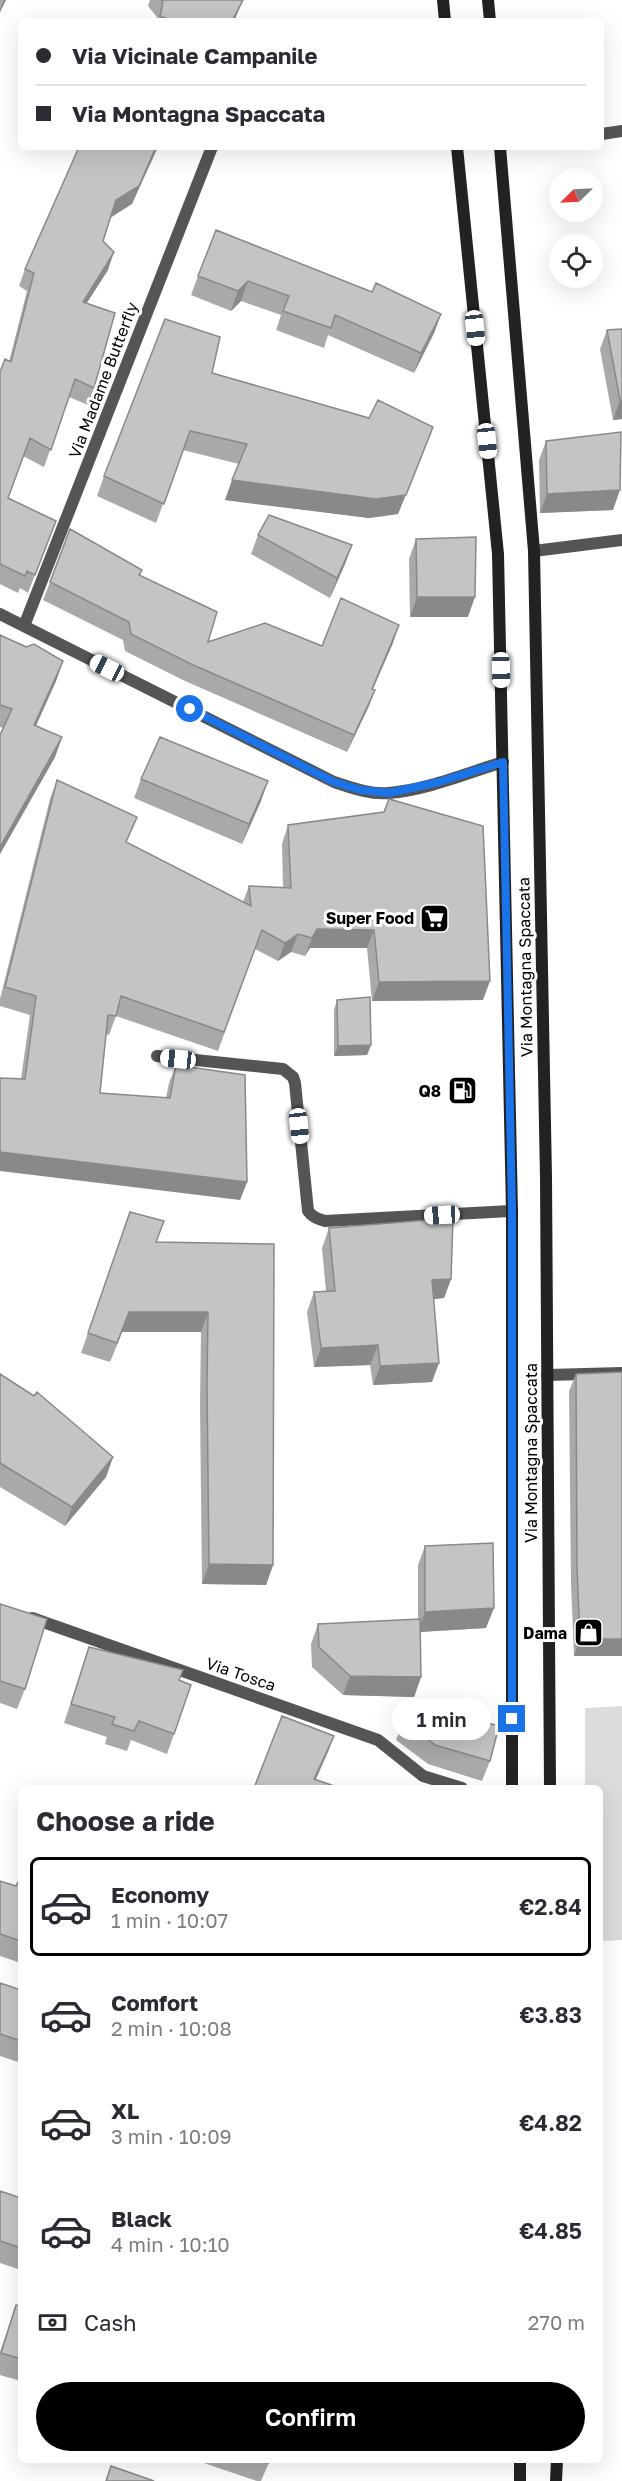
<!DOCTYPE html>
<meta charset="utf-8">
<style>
:root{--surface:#fff;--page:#f7f7f7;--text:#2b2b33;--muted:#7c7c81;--line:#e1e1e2;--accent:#000}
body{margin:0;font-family:"Golos Text",sans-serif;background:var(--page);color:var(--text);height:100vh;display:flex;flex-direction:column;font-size:22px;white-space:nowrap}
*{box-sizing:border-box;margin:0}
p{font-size:20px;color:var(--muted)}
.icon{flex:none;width:33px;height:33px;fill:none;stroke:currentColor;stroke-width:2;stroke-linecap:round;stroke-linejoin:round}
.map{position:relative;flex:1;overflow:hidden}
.side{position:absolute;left:18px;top:1785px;width:585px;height:678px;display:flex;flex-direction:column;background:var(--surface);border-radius:9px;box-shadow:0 6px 24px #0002}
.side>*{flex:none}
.guide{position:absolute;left:18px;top:18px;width:586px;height:132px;border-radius:9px;box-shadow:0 6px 24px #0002;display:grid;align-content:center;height:132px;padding:0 18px;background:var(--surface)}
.needle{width:39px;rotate:246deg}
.controls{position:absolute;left:549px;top:168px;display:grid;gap:12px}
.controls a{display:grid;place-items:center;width:54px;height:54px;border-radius:50%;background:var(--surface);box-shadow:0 6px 24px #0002;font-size:30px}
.end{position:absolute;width:27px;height:27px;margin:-14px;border:8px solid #1a73e8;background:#fff;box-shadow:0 0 0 3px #fff}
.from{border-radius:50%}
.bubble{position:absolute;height:42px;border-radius:21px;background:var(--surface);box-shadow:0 6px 24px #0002;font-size:20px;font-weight:600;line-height:42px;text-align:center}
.car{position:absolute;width:18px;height:36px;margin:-18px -9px;border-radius:8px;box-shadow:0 0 4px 2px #0007;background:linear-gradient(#fff 24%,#345 0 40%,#fff 0 76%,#345 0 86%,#fff 0)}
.guide b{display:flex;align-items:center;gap:21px;height:57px;font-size:22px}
.guide b+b{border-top:2px solid var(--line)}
.guide i{width:15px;height:15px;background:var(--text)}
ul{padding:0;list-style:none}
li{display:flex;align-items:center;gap:18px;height:99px;margin:0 12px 9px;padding:0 6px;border:3px solid transparent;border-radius:9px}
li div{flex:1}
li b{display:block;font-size:22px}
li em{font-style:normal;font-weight:600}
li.active{border-color:var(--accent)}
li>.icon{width:54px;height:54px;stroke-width:1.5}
h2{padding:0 18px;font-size:27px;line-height:72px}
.pay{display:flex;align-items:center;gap:15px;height:66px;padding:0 18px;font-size:22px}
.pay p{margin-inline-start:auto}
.primary-button{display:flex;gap:12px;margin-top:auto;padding:12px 18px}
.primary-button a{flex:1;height:69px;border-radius:36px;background:var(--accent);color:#fff;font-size:24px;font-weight:600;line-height:69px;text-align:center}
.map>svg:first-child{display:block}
</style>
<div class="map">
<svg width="622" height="2481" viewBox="0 0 622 2481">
<rect width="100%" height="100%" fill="#fff"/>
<path fill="#dcdcdc" d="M622,1706v234l-22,1v-153h-15v-80z"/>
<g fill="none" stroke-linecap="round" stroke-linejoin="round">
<path stroke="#555" stroke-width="12" d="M602,134l20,-3
M157,1056l126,13 10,8 2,6 13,128c4,6 10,8 17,10l187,-10"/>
<path stroke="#555" stroke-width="12" d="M534,551l88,-11
M0,614l334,168c18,6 37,13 55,11 38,-3 78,-20 114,-31
M24,626l188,-479
M547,1375l75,-2
M32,1618l346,122 45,36 39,12"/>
<path stroke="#222" stroke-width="12" d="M443,0l2,21
M488,0l2,21
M457,147l41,407 14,657v577
M500,147l34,404 12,626 4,611
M520,2460v21
M556,2481l1,-21"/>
</g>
<path fill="#a9a9a9" d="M0,0h6l-6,12z
M150,0h93l-9,21h-77v-4l-9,-11z
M132,204l-21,13 -8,24 5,29 -22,33 8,85 -6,17 -19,-8 -25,70 -21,-11 -15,42 48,23 -28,72 -8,-5 -2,5 -18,-9v-213l9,-9 18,-71 -8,-5 6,-17z
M198,276l174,16 69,22 -7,19 -20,40 -86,-38 -4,13 -48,-18 5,-15 -40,-14 -10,10 -40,-16z
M622,329v90l-9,1 -13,-71 7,-19z
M212,373l157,45 64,9 -35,87 -29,4 -144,-18 14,-36 -56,-14 -27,73 -59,-27 7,-20z
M546,441l67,69 -73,3 -1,-53z
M258,535l94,10 -7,19 -15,34 -79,-44z
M416,539l52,78h-58l-1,-58z
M142,570l-2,5 68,67 114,4 71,-3 -20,46 2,1 -7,18 -21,44 -162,-71 -60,-30 -2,-11 -80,-40 7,-18z
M0,635l63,26 -7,20 -20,45 26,11 -7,20 -55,97v-119l3,-7 -3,-1z
M141,779l120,22 -19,43 -108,-46z
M57,780l70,62 116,60 6,-16 34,1 -1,-43 6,-19 195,175 -111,1 -5,-53h-57l-5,8 -14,-4 -13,9 -23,-12 -37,102 -102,-35 -7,19 -3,-1 -6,59 66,5 3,-15 7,-18 71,117 -7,18 -219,-121 9,-64 -30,-9v-7l50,-200z
M337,1000l34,45 -4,10 -33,1v-46z
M130,1212l27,30 117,2 -1,321 -7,20 -64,-1 -2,-179 1,-73h-79l-12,30 -29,-9z
M329,1228l122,51 -7,19 -10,1 -2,83 -59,3 -3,-20 -56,2 -7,-55 7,-20 12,-1 -4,-43z
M622,1372v284h-48l-3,-72 -2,-193 7,-17z
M0,1374l113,83 -7,20 -41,49 -65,-39z
M425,1546l61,82 -66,4 1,45 -7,20 -71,-2 -31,-28 -1,-23 7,-20 100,-5v-54z
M0,1604l25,85 -8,20 -17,-6z
M89,1647l102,38 -24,69 -36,-14 -4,11 -22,-7 2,-7 -43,-14z
M404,1720l86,41 -8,20 -54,-17 -32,-24z
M21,1876v87l-21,-7v-75l16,5z
M0,1983l21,7v73l-21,-7z
M0,2191l21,7v72l-21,-7z
M16,2305l5,1v75l-21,-6v-23z
M195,2460h75l-9,21h-4z"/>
<path fill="#898989" d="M4,0h2l-6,12v-2z
M243,0l-9,21h-2z
M156,147h2l-26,57 -22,14 6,-18z
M114,252l-6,18 -32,50 7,-18z
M248,281l-7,20 -10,10 7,-20z
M441,314l-7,19 -20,40 7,-20z
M620,400h2v19l-9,1z
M433,427l-35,87 -29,4 -144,-18 7,-20z
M620,490l-7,20 -73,3 7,-19z
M352,545l-7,19 -15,34 7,-20z
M417,597h58l-7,20h-58z
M399,625l-6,18 -28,63 7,-17z
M63,661l-7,20 -29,64 7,-20z
M375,690l-7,18 -21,44 7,-17z
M62,737l-7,20 -55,97v-7z
M268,781l-7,20 -19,43 7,-20z
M317,929l57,1 -7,18h-57l-5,8 7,-18z
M298,934l-7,18 -13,9 7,-18z
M490,981l-7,19 -111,1 7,-19z
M371,1045l-4,10 -33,1 4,-10z
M0,1152l247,30 -7,18 -240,-29z
M451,1279l-7,19 -19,2 7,-20z
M129,1312h79l-7,20h-79l-12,30z
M378,1345l-8,20 -56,2 7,-19z
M439,1363l-7,19 -59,3 7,-19z
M113,1457l-7,20 -41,49 7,-19z
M209,1564l64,1 -7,20 -64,-1z
M494,1608l-8,20 -68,4 7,-20z
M580,1639h42v17h-48z
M350,1676l71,1 -7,20 -71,-2z
M334,1736l-6,16 -16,36 2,-9z"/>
<path fill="#c4c4c4" stroke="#898989" stroke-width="1.5" d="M161,0h82l-11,21h-59l-13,-5 3,-14z
M79,147h77l-17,39 -23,14 -13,41 11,11 -31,50 32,11 -21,75 -19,-9 -24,71 -21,-12 -22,60 48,23 -21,54 -8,-4 -2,5 -25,-12v-192l5,-13 6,3 23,-89 -9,-4z
M216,230l156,62 4,-9 65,31 -20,39 -86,-38 -4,13 -48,-17 6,-15 -41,-15 -10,10 -40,-15z
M165,319l55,18 -8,36 157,45 9,-18 55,27 -27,68 -30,4 -144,-19 15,-36 -57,-13 -26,73 -60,-28z
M622,329v71h-2l-13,-70z
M621,432l-1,58 -73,4 -1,-53z
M269,515l83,30 -15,33 -79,-43z
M70,529l72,41 -3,5 78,37 -9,30 57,-19 57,23 19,-48 58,27 -27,64 3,1 -21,45 -163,-71 -60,-30 -2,-12 -79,-40z
M476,537l-1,60h-58l-1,-58z
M0,635l26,12 8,-3 29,17 -29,64 28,12 -62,110v-112l12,-26 -12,-4z
M160,737l108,44 -19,43 -108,-45z
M57,780l80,37 -11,25 125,64 -2,-20 42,2 -3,-63 96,-13 5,-13 94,27 7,155 -111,1 -5,-52 -57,-1 -5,9 -14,-4 -13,9 -23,-13 -38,102 -103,-36 -5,20 -8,-1 -8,78 70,5 6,-33 69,10 2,107 -247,-30v-74l25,1 11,-83 -31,-9z
M370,997l1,48 -33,1 -1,-46z
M130,1212l34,9 -8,21 118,2 -1,321 -64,-1 -2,-179 1,-73h-79l-12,31 -29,-10z
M453,1218l-2,61 -19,1 7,83 -59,3 -2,-21 -57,3 -7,-56 21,-1 -6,-63z
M622,1372v267h-42l-3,-72 -1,-193z
M0,1374l34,22 3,-4 76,65 -41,50 -72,-44z
M493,1543l1,65 -69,4v-66z
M0,1604l47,15 -22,70 -25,-8z
M420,1619l1,58 -71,-1 -31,-29 -1,-23z
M89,1647l94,23 -4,10 12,5 -17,49 -35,-13 -5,10 -22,-7 3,-7 -44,-13z
M415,1703l84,23 -9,35 -55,-16 -31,-25z
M282,1716l52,20 -20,43 26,9h-86z
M21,1876v65l-21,-7v-53l16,5z
M0,1983l21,7v51l-21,-7z
M0,2191l21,7v50l-21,-7z
M16,2305l5,1v53l-20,-6z
M260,2460h9l-1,3z
M111,2466l43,15h-48z"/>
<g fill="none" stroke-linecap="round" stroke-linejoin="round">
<path stroke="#1a73e8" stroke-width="8" d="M190,709l144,73 27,8 28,3 50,-11 64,-20 9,449v508"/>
</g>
<defs>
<symbol id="supermarket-square" viewBox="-11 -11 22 22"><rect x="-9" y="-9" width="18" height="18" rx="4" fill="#000" stroke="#fff"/><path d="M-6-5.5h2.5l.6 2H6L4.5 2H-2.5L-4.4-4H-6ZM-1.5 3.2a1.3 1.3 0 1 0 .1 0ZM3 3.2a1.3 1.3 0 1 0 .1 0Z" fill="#fff"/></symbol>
<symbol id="fuel-square" viewBox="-11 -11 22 22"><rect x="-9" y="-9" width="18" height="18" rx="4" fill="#000" stroke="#fff"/><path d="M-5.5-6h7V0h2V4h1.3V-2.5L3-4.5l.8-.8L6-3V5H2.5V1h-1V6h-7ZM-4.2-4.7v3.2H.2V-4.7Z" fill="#fff"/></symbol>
<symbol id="shop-square" viewBox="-11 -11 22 22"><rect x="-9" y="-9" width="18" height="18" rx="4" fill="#000" stroke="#fff"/><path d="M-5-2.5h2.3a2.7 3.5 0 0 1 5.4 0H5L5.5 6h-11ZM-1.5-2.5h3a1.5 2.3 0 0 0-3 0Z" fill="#fff"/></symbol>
</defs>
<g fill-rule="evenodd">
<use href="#supermarket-square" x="418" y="902" width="33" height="33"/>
<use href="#fuel-square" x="446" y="1074" width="33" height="33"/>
<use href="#shop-square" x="572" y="1616" width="33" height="33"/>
</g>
<g text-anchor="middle" stroke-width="6" stroke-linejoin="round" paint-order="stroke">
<g font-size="16" fill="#000" stroke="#fff">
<text transform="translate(103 380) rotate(-69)" y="6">Via Madame Butterfly</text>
<text transform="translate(525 967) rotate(-91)" y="6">Via Montagna Spaccata</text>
<text transform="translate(531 1453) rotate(-90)" y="6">Via Montagna Spaccata</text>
<text transform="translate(241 1674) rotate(19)" y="6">Via Tosca</text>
</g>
<g font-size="16" font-weight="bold" fill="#000" stroke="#fff" text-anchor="end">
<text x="414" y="924">Super Food</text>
<text x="441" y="1097">Q8</text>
<text x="567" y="1639">Dama</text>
</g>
</g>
</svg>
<div class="controls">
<a><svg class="needle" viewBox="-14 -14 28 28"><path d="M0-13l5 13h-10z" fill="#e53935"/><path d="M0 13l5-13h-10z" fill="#7c7c81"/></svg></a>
<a><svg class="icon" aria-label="locate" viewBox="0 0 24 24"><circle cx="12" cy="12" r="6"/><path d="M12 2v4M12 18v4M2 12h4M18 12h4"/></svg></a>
</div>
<i class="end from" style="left:190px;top:709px"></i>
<i class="end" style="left:512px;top:1719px"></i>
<div class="bubble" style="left:392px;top:1698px;width:99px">1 min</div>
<i class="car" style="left:475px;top:328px;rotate:174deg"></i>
<i class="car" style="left:487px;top:441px;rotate:174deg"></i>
<i class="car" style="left:107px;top:668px;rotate:297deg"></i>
<i class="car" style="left:501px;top:670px;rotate:179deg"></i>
<i class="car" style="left:178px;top:1059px;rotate:276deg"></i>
<i class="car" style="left:299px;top:1126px;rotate:174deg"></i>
<i class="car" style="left:442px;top:1215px;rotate:267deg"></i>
<div class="guide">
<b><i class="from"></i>Via Vicinale Campanile</b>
<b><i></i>Via Montagna Spaccata</b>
</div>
<section class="side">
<h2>Choose a ride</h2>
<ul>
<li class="active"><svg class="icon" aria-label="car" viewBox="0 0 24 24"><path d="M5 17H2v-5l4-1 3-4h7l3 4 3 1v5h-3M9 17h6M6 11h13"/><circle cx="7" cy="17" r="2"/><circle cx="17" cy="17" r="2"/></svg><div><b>Economy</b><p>1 min · 10:07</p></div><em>€2.84</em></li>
<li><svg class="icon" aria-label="car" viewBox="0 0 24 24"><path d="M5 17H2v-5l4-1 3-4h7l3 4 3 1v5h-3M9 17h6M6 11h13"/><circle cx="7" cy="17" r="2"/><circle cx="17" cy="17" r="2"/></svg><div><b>Comfort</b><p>2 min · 10:08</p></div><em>€3.83</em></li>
<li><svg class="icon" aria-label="car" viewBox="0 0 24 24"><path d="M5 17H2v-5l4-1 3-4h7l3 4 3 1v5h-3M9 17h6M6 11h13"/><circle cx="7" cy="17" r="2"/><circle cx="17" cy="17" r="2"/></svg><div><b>XL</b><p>3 min · 10:09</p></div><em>€4.82</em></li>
<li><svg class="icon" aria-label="car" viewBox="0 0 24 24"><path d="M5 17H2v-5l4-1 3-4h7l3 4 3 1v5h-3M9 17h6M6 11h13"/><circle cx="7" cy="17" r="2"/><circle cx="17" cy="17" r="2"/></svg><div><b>Black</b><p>4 min · 10:10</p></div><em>€4.85</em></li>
</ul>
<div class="pay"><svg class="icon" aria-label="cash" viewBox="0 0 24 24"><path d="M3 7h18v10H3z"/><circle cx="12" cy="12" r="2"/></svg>Cash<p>270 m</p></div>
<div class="primary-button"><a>Confirm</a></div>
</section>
</div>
